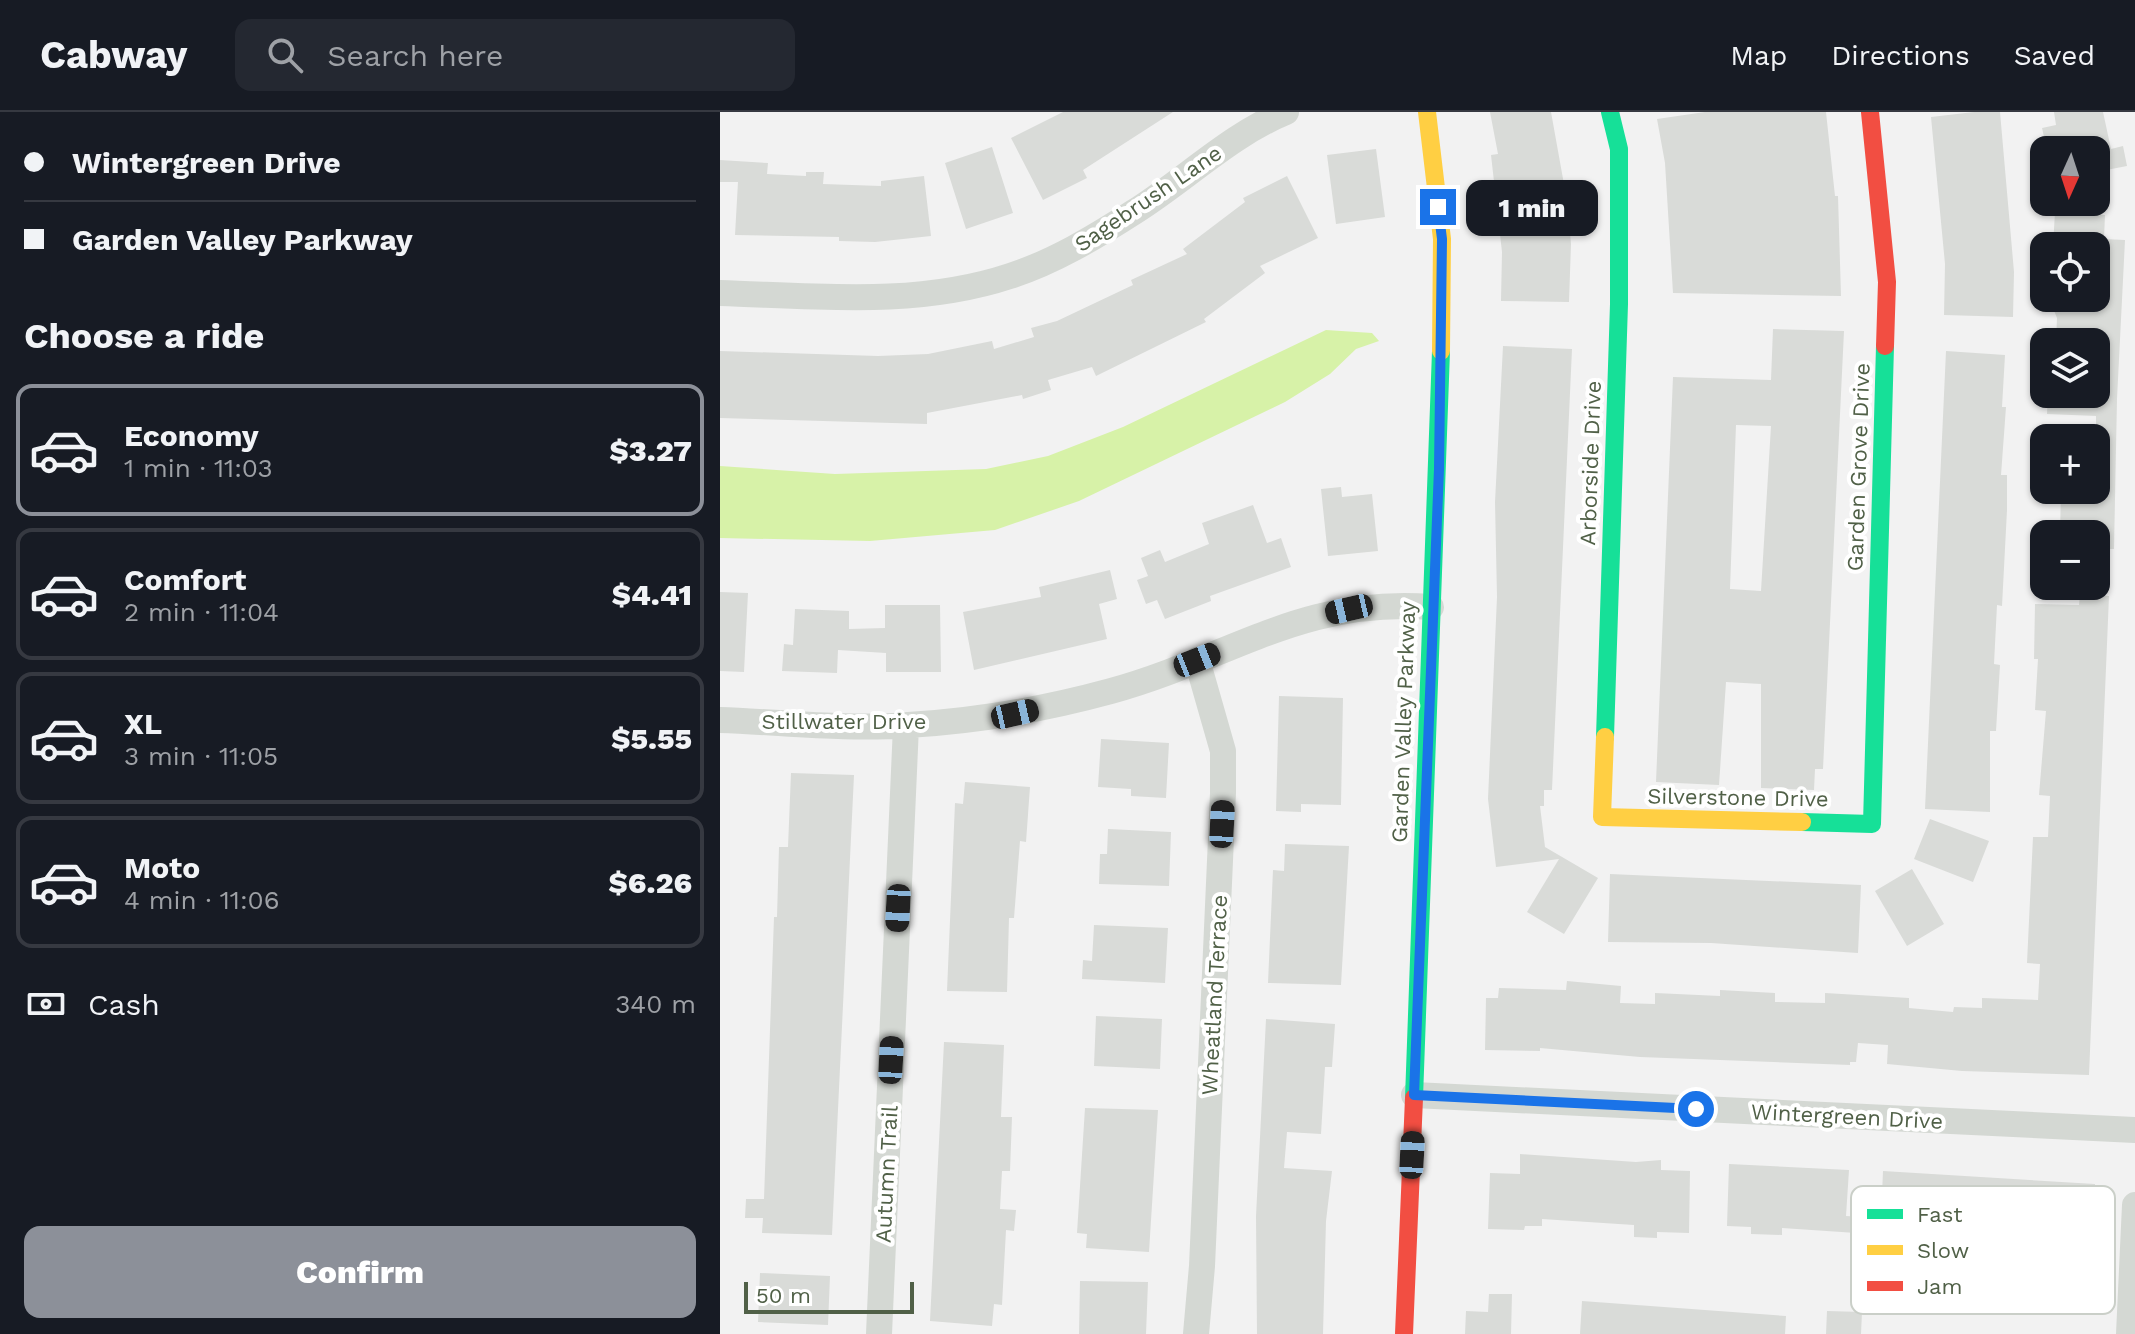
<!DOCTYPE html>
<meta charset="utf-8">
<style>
:root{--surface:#171b24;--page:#242831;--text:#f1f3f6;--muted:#9ea1a6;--line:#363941;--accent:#8c9099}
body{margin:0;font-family:"Work Sans",sans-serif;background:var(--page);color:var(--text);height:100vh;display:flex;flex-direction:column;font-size:30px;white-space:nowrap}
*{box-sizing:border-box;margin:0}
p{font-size:26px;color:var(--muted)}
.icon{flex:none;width:44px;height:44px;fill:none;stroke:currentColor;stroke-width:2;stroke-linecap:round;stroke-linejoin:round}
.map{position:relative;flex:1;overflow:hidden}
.side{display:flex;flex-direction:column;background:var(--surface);width:720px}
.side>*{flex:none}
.banner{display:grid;align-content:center;height:176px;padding:0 24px;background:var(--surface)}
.needle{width:52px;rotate:183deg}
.controls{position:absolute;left:1310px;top:24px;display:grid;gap:16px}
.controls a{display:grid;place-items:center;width:80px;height:80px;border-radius:16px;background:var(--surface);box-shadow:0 2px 6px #0004;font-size:40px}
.scale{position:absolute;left:24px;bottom:20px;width:170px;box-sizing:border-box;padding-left:8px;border:4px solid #506047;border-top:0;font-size:22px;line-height:28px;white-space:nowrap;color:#506047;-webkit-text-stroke:6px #fff;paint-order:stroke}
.end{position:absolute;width:36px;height:36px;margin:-18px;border:10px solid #1a73e8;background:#fff;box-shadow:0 0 0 4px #fff}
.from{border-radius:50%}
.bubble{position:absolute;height:56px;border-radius:16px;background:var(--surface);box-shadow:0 2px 6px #0004;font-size:26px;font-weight:800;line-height:56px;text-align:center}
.car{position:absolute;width:24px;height:48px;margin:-24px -12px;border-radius:10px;box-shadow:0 0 6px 2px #0007;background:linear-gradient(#222 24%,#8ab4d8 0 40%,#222 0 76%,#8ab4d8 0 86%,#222 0)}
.banner b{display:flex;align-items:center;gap:28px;height:76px;font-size:30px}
.banner b+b{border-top:2px solid var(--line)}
.banner i{width:20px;height:20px;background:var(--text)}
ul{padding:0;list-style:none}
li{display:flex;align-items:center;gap:24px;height:132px;margin:0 16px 12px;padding:0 8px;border:4px solid var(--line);border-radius:16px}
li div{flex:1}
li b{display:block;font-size:30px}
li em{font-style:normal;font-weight:800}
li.selected{border-color:var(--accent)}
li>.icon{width:72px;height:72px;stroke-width:1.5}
h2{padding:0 24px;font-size:36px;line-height:96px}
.pay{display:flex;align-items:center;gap:20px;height:88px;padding:0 24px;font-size:30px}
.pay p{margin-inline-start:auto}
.action{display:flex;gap:16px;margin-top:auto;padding:16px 24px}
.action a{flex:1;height:92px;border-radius:16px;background:var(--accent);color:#fff;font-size:32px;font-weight:800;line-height:92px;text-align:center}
header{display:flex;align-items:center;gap:48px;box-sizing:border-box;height:112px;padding:0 40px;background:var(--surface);border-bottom:2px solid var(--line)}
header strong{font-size:38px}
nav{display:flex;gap:44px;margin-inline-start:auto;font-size:28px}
.search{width:560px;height:72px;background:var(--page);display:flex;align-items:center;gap:20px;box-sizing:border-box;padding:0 28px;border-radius:16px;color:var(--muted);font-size:30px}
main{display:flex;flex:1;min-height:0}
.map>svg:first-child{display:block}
</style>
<header>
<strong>Cabway</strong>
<div class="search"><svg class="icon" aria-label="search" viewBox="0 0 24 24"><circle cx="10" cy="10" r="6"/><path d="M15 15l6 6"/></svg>Search here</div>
<nav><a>Map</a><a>Directions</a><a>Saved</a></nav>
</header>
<main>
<section class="side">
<div class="banner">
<b><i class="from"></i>Wintergreen Drive</b>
<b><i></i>Garden Valley Parkway</b>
</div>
<h2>Choose a ride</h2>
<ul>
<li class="selected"><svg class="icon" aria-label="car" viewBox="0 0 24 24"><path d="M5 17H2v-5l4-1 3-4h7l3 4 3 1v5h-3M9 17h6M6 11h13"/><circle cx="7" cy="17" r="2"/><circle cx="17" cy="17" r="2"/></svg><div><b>Economy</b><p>1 min · 11:03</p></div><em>$3.27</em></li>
<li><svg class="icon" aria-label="car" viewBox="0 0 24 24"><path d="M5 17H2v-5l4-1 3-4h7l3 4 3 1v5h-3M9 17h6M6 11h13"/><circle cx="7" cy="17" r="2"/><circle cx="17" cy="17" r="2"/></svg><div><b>Comfort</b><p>2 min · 11:04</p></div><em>$4.41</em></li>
<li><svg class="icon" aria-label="car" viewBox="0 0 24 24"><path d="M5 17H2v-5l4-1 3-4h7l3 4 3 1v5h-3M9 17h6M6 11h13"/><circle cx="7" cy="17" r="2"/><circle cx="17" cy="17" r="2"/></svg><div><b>XL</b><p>3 min · 11:05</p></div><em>$5.55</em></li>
<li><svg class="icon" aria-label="car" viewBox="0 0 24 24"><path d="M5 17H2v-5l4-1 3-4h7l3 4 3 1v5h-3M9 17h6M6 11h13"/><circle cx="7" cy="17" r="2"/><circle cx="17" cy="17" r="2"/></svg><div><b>Moto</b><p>4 min · 11:06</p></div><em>$6.26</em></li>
</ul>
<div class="pay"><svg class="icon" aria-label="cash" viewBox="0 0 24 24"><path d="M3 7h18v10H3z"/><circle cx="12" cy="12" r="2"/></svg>Cash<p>340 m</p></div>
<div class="action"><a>Confirm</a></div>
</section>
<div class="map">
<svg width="1415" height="1222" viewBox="0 0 1415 1222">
<rect width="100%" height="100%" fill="#f2f2f2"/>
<path fill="#d7f2a8" d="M606,218l46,3 7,8 -23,8 -26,25 -45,28 -206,99 -84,29 -125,11 -150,-3v-72l115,8 151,-5 62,-13 75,-29z"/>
<path fill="#d9dbd8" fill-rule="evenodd" d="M343,0h110l-90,58 4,8 -44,22 -32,-62z
M770,0h61l16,89 4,43 -2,58 -68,-1 1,-49 -11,-97 7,-1z
M985,0h121l9,84h3l3,100 -168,-3 -8,-130 -8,-44z
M1254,0h26l14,160 -1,45 -69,-2 1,-51 -14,-147z
M1334,0h49l8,37 12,-3 4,20 -31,6v-22h-49l-5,-22 14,-3z
M272,35l21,66 -47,16 -21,-66z
M656,37l9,68 -49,7 -9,-69z
M0,48l48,3 -1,11 39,2v-4h18l-1,12 58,2v-5l43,-5 7,60 -56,6 -36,-1v-4l-104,-2 3,-53h-18z
M567,64l31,62 -58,28 5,7 -61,46 2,3 -110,54 -4,-9 -44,13 3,10 -28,9 -1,-4 -95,18v11l-207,-6v-67l158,5 50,-2 64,-13 2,8 40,-12 -3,-9 26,-7 76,-36 -2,-5 56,-26 -4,-5 62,-47 -2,-4z
M1335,100l50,3 -1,24 21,1 -8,159 -3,150h-18v-15h-36l1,-44h35v-74l-49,-2 1,-20h48v-52l-40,-1 1,-23 -8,-20h47v-52h-43z
M1053,217l71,2 -21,438h-8l-1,21 -53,-2v-104l-35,-2 -7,103 -63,-3 17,-405 98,3zM1016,313l35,1 -10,165 -31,-2z
M783,234l69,3 -20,441h-8v16h-4l5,41 53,31 -34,56 -37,-22 32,-53 -63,8 -8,-68 9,-202 -2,-95z
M1226,239l59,4 -3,52h4l-5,68h6v35l-5,96 -5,-1 -3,59 6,1 -4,66h-6v81l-65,-3z
M621,375l1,10 30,-3 6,57 -50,5 -7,-67z
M533,393l14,38 14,-5 10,29 -81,29 1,5 -46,18 -8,-19 -11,4 -9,-24 11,-4 -7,-18 19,-8 5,12 44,-18 -7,-21z
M390,458l7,29 -18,5 8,35 -133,31 -11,-58 78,-15 -2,-10z
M0,480l28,1 -4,79 -24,-1z
M1360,483l29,1 -20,479 -127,-4 -75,-7 1,-19 -30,-2 -2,19h-6v3l-210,-8 -100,-9v3l-55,-1 1,-52h12l1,-10 67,2 1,-9 54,5 -1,17 35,1v-11l65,3v-6l55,3v9l50,1v-10l84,5v10l44,4 1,-5 28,1v-10l56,2 2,-36 -13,-1 6,-126h15l2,-41 -11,-1 7,-84 -11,-1 3,-51h-4l1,-55 44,1z
M165,493h55l1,67h-55v-19l-48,-3 -1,23 -55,-2 2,-27 9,1 2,-36 54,2v18l36,-1z
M559,584l64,2 -2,107 -40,-1v8l-25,-1z
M381,627l68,4 -3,55 -35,-2v-7l-33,-2z
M71,661l63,2 -22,460 -70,-2 1,-15h-18l1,-19h18l10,-282h3l2,-70h9z
M245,670l65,5 -4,55 -6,-1 -6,77h-5l-2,74 -60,-1 8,-188 8,1z
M1210,707l59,22 -16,41 -59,-23z
M388,717l63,3 -2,54 -70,-2 1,-30h7z
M565,732l64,2 -8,139 -73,-2 5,-113 11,1z
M1192,757l32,55 -37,22 -32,-55z
M890,762l251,11 -3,68 -147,-10 -103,-1z
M374,813l74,3 -3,55 -83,-4 1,-19 9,1z
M376,904l66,3 -2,50 -66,-3z
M546,907l69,5 -3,43h-7l-4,67 -34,-2 -3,36 48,3 -6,50 -3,113h-66l-1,-118z
M224,930l60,3 -3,72h11l-2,54h-8l-2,38 16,1 -2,21 -8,-1 -4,75 -8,-1 -2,22 -62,-5z
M365,996l73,2 -9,142 -63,-4 1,-14 -10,-1z
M800,1042l116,8 25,-2v10l29,1 -1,62 -32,-1v6l-23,-1v-12l-92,-6v7h-17l-1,4 -36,-1 2,-56 30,1z
M1009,1052l120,6 -3,46 35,2 2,-47 212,13 -3,67 -28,-1v7l-32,-1 1,-22 -51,-3v13l-51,-2v7l-61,-6 1,-9 -89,-6v7l-31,-1v-7l-24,-1z
M40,1161l70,3 -2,49 -70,-3z
M360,1169l68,1 -2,52h-67z
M769,1182h23l-1,40h-46l1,-23 22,1z
M862,1189l204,15 -1,18h-205z
M1107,1199l35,1 -1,22h-35z"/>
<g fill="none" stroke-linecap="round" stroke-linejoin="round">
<path stroke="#d4d8d3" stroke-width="26" d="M0,181c96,3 197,14 290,-17 44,-14 85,-39 124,-64 51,-32 96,-77 152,-100
M0,608c62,2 127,10 188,5 69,-4 137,-16 203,-34 117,-32 191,-94 320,-84
M694,983l721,35
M159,1222l27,-608
M476,1222l6,-68 21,-473v-42l-26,-91
M1409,1222l6,-129"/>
<path stroke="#16e098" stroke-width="18" d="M885,625l14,-433v-155l-9,-37
M1082,710l70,2 13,-478
M694,986l27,-747"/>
<path stroke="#ffcf43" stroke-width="18" d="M707,0l15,127 -1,112
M885,625l-3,80 200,5"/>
<path stroke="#f24e42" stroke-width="18" d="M1150,0l17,170 -2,64
M684,1222l10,-236"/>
</g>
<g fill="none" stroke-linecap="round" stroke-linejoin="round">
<path stroke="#1a73e8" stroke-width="10" d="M718,95l4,32 -3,230 -25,626 282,14"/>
</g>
<g text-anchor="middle" stroke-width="8" stroke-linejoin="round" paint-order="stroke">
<g font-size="22" fill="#506047" stroke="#fff">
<text transform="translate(428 86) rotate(-34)" y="8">Sagebrush Lane</text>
<text transform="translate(870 351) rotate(-88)" y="8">Arborside Drive</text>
<text transform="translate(1138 355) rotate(-88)" y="8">Garden Grove Drive</text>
<text x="124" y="617">Stillwater Drive</text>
<text transform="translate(683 610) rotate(-88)" y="8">Garden Valley Parkway</text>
<text transform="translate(1018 685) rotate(1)" y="8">Silverstone Drive</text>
<text transform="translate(494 883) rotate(-87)" y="8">Wheatland Terrace</text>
<text transform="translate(1127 1004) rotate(3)" y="8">Wintergreen Drive</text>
<text transform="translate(166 1062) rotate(-87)" y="8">Autumn Trail</text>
</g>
</g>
<rect x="1131" y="1074" width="264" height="128" rx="12" fill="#fff" stroke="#cacfc8" stroke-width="2"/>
<rect x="1147" y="1097" width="36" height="10" fill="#16e098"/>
<rect x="1147" y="1133" width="36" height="10" fill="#ffcf43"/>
<rect x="1147" y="1169" width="36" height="10" fill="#f24e42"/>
<g font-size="22" fill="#506047">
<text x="1197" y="1110">Fast</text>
<text x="1197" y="1146">Slow</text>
<text x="1197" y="1182">Jam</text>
</g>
</svg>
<div class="controls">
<a><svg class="needle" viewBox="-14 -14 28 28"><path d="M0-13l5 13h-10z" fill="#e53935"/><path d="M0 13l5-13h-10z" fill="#9ea1a6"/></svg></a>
<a><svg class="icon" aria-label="locate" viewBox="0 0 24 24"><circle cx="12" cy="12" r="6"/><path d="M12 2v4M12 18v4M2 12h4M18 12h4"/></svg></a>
<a><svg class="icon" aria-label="layers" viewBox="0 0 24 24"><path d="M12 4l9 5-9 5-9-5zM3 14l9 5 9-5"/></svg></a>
<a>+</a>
<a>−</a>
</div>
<div class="scale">50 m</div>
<i class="end from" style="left:976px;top:997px"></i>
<i class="end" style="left:718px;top:95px"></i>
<div class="bubble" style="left:746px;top:68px;width:132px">1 min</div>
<i class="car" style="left:629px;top:497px;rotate:257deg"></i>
<i class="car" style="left:477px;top:548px;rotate:68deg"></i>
<i class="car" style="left:295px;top:602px;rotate:77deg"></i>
<i class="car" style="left:502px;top:712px;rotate:3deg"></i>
<i class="car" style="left:178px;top:796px;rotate:183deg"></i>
<i class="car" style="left:171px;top:948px;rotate:3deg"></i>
<i class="car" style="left:692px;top:1043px;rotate:3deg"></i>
</div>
</main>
